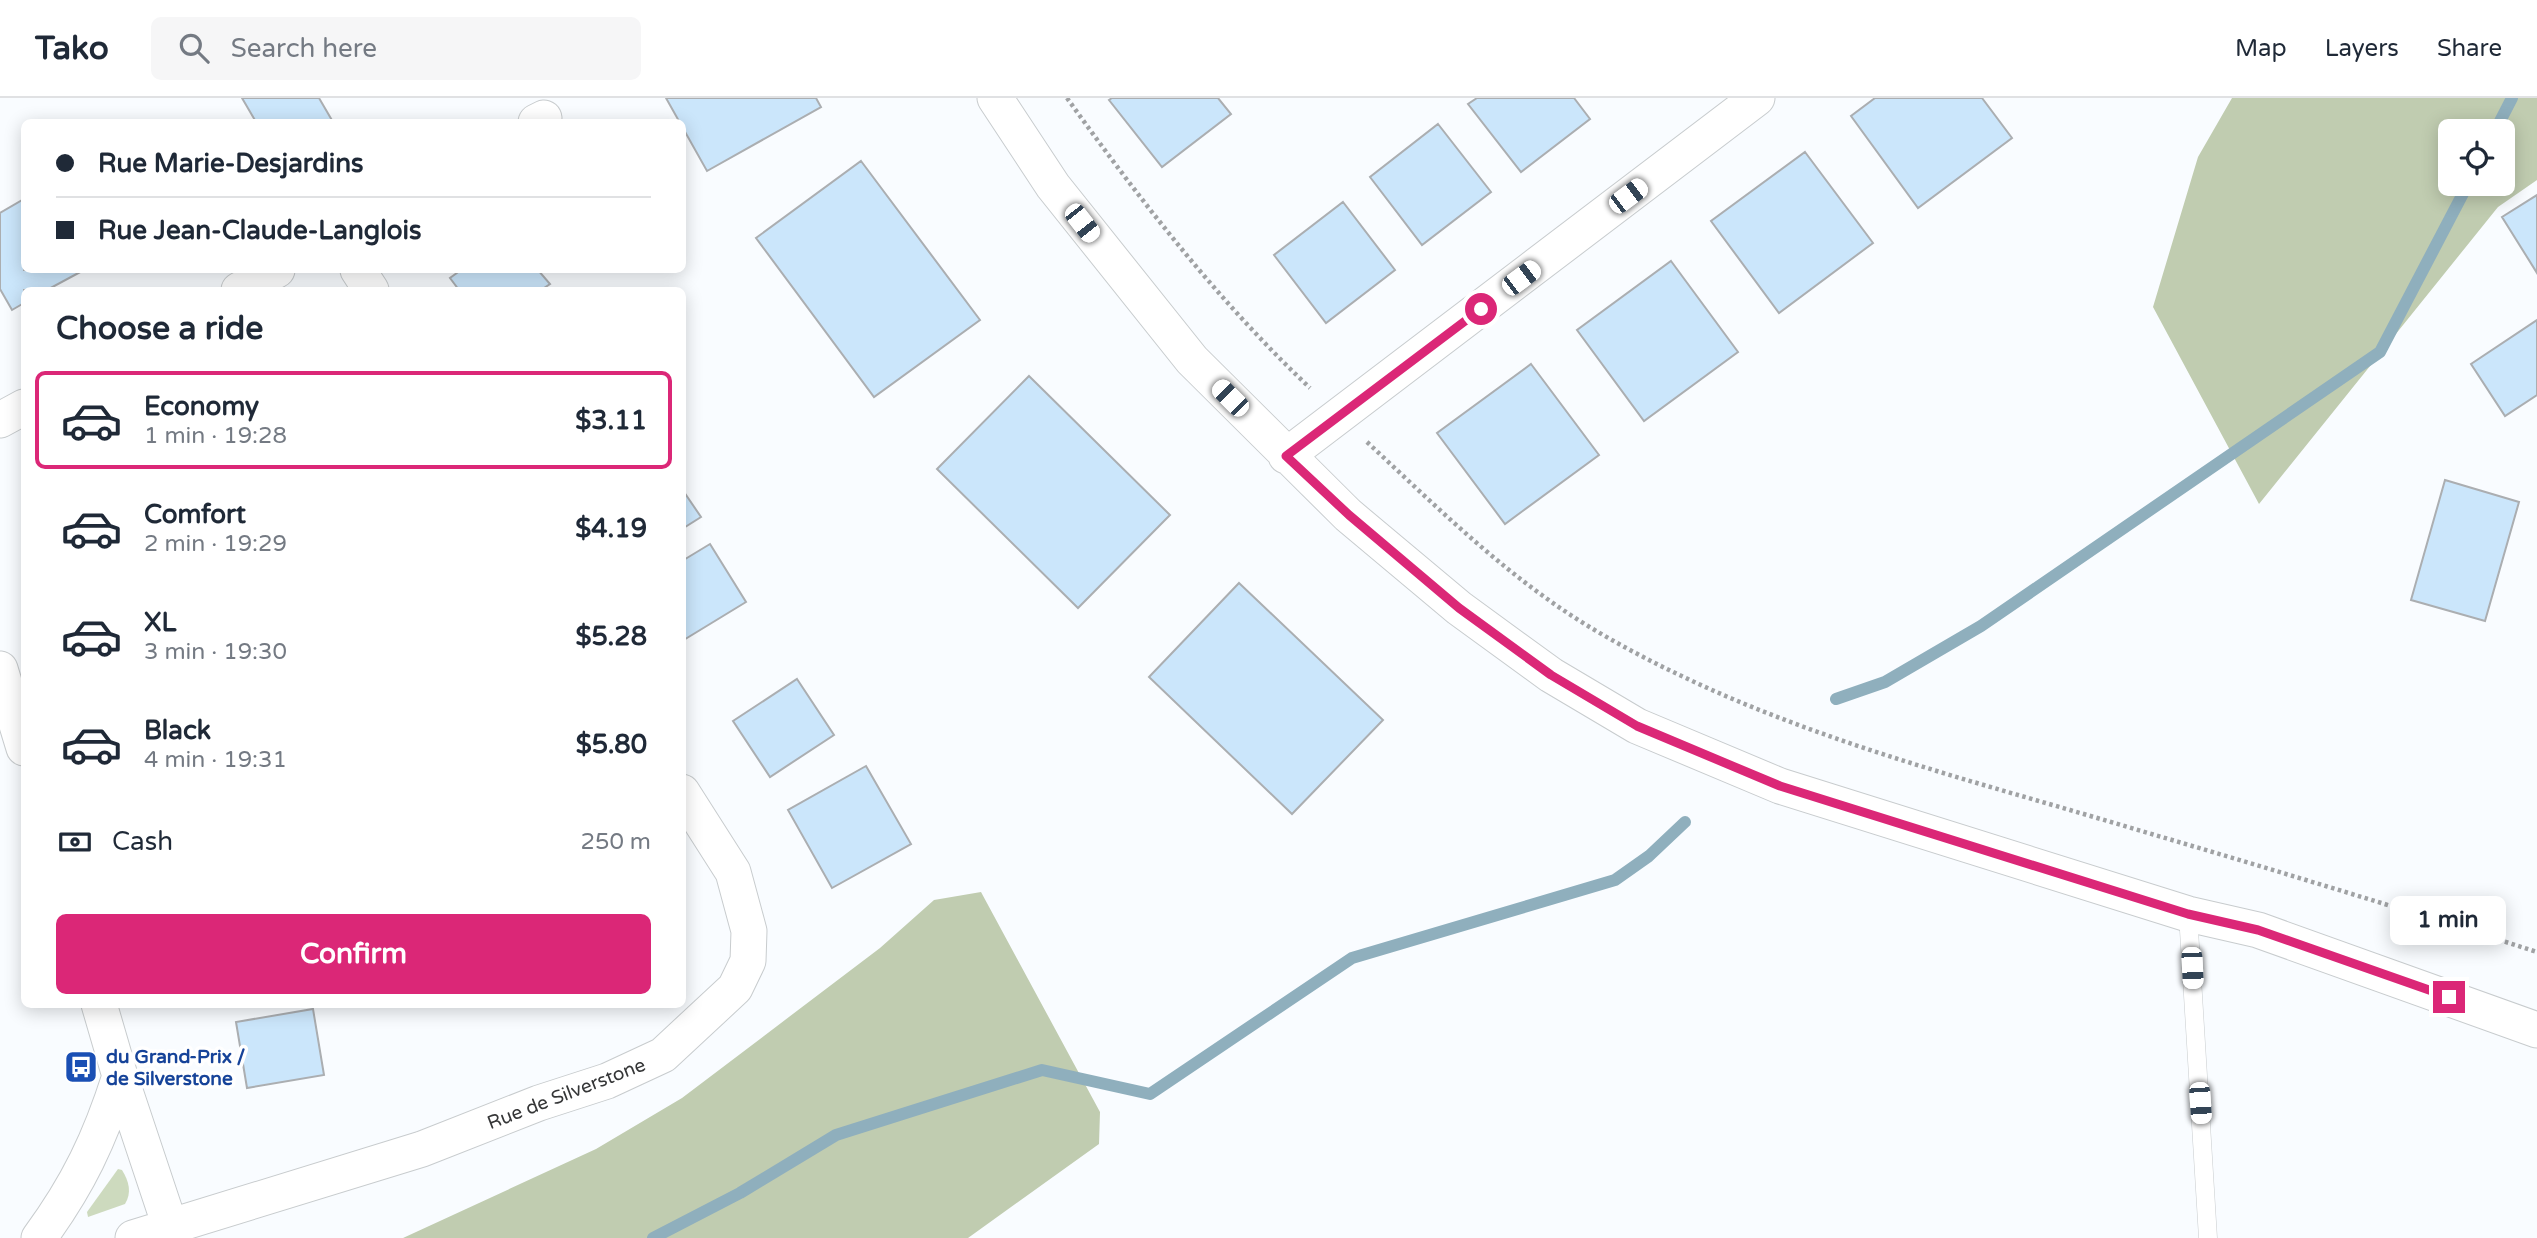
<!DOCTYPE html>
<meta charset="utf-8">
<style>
:root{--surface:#fff;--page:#f6f6f7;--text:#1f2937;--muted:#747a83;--line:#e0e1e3;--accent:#db2777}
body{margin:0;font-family:"Varela Round",sans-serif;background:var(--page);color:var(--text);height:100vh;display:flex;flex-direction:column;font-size:26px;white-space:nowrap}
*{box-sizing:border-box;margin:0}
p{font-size:23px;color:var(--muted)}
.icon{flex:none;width:38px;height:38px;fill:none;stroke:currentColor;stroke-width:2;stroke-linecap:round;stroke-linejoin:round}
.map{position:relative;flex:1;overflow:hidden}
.sheet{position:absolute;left:21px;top:189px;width:665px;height:721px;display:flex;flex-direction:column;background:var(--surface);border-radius:10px;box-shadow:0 4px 18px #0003}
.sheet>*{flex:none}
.top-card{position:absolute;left:21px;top:21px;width:665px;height:154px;border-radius:10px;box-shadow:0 4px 18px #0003;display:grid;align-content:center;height:154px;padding:0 35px;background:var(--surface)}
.fabs{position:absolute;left:2438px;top:21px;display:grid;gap:14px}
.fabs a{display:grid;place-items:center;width:77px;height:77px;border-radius:10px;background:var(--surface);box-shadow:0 4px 18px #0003;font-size:35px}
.end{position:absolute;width:32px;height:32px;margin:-16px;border:9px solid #db2777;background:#fff;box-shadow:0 0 0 4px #fff}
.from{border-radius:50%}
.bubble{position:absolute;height:49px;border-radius:10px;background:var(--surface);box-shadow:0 4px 18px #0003;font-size:23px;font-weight:700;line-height:49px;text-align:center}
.car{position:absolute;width:21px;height:42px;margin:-21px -10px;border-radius:9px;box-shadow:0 0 5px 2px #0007;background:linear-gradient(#fff 24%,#345 0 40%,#fff 0 76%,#345 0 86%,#fff 0)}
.top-card b{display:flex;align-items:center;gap:24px;height:66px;font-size:26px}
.top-card b+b{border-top:2px solid var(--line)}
.top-card i{width:18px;height:18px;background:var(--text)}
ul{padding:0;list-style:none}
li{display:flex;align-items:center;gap:21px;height:98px;margin:0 14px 10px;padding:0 21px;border:4px solid transparent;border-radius:10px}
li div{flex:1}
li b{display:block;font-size:26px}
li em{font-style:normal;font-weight:700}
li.active{border-color:var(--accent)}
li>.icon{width:63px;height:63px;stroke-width:1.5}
h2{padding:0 35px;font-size:32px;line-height:84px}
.pay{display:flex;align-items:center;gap:18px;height:77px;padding:0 35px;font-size:26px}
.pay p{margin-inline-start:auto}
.button{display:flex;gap:14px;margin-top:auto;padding:14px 35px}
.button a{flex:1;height:80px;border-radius:10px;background:var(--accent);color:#fff;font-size:28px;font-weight:700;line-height:80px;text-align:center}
header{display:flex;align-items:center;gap:42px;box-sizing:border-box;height:98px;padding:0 35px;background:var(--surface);border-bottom:2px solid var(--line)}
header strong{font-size:33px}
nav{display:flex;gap:38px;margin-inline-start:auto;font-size:24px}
.search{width:490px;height:63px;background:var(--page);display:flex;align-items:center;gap:18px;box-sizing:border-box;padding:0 24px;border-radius:10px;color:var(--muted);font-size:26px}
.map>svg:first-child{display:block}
</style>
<header>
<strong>Tako</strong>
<div class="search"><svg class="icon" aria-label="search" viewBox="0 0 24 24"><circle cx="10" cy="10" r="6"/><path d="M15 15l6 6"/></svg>Search here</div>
<nav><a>Map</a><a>Layers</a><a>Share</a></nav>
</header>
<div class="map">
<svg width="2537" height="1140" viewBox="0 0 2537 1140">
<rect width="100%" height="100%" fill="#f9fcff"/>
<path fill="#cddabe" d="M118,1071l4,1c7,11 10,23 3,34l-37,13 -1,-5z"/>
<path fill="#c0ccb0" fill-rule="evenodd" d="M2232,0h305v82l-39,27 -239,297 -106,-197 45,-150zM2450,33h52v53h-52z
M981,794l119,220 -1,32 -131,94h-565l193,-89 86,-51 198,-150 54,-48z"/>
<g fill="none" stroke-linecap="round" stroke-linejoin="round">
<path stroke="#8fafbd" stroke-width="12" d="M2495,33l17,-33
M1836,601l49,-17 96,-56 399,-274 88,-168
M653,1140l87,-45 96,-58 206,-65 108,24 202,-136 263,-78 34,-24 36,-34"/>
</g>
<path fill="#cbe6fb" stroke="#abaeb1" stroke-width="2" d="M242,0h77l14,24h-77z
M666,0h150l5,9 -114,64z
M1112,0h106l13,16 -69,53 -53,-67z
M1477,0h97l16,21 -69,53 -53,-68z
M1875,0h107l30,40 -94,70 -67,-92z
M1438,26l53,68 -69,53 -52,-68z
M1805,54l68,91 -94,70 -68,-92z
M861,63l119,159 -106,77 -118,-159z
M2537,97v78l-35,-56z
M24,101v71h60l-37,20h-23v13l-12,7 -12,-21v-76z
M1343,104l52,68 -69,53 -52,-68z
M1671,163l67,91 -94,69 -67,-91z
M461,172h77l12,14 -9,6h-82l-9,-12z
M2537,222v75l-32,21 -34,-52z
M1531,266l68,91 -94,69 -68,-91z
M1029,278l141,139 -92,93 -141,-139z
M2445,382l74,22 -34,119 -74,-21z
M682,391l19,28 -19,12z
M710,446l36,58 -64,39v-80z
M1239,485l144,137 -91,94 -143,-137z
M797,581l37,56 -64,42 -37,-56z
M866,668l45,78 -79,44 -44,-78z
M313,911l11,66 -77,13 -11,-66z"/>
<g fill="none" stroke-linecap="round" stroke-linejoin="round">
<defs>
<path id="service" d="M2188,816l20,324"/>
<path id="minor" d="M995,0l58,88 139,174 156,155 111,93 92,67 86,51 143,60 408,128 70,16 279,100
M536,24l8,-4
M358,172l13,20
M239,192l38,-20
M0,322l24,-13
M1286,358l471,-358
M0,571l24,79
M99,906l21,72 54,162
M39,1140c39,-53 61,-99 81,-162
M133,1140l289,-89 117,-46 68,-22 56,-26 72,-67 13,-27 1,-30 -16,-59 -51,-80"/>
</defs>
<use href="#service" stroke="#c8ccce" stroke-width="19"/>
<use href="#minor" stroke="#c8ccce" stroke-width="37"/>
<path stroke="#a0a2a4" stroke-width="4.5" stroke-dasharray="3.5 3.5" stroke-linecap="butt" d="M1067,0c73,102 151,203 243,290
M1367,344c73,68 144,139 231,190 147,86 309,131 472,178 157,46 312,92 467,142"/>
<use href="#service" stroke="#fff" stroke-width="18"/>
<use href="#minor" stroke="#fff" stroke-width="35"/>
</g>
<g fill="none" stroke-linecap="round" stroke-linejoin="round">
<path stroke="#db2777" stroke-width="9" d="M1481,211l-195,147 63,59 110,93 92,67 86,51 143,60 408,128 70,16 191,67"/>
</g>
<defs>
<symbol id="bus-square" viewBox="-11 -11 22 22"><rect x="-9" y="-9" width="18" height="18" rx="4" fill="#1a4fb4" stroke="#fff"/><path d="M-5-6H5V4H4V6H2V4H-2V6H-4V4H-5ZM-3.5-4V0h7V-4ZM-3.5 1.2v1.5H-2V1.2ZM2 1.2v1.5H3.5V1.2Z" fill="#fff"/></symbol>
</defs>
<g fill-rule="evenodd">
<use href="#bus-square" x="62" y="950" width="38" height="38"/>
</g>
<g text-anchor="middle" stroke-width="7" stroke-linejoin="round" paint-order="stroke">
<g font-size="19" font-weight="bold" fill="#164399" stroke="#fff" text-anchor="start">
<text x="106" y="965">du Grand-Prix /<tspan x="106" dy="22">de Silverstone</tspan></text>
</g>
<g font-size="19" fill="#353637" stroke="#fff">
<text transform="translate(566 995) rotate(-21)" y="7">Rue de Silverstone</text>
</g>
</g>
</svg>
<div class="fabs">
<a><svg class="icon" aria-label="locate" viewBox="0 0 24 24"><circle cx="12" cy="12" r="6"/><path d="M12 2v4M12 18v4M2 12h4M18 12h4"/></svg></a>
</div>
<i class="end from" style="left:1481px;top:211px"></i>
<i class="end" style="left:2449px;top:899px"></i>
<div class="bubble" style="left:2390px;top:798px;width:116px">1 min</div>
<i class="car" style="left:1628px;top:98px;rotate:53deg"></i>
<i class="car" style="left:1082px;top:125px;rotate:142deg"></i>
<i class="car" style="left:1521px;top:180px;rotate:53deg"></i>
<i class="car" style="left:1230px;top:300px;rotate:315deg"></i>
<i class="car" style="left:2192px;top:870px;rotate:177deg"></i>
<i class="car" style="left:2200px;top:1005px;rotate:176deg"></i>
<div class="top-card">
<b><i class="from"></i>Rue Marie-Desjardins</b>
<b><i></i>Rue Jean-Claude-Langlois</b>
</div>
<section class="sheet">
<h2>Choose a ride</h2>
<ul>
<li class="active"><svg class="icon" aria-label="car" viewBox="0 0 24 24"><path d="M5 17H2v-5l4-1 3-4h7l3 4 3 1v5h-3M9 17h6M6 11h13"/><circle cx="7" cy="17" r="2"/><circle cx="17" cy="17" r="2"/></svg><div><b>Economy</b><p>1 min · 19:28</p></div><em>$3.11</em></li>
<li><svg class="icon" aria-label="car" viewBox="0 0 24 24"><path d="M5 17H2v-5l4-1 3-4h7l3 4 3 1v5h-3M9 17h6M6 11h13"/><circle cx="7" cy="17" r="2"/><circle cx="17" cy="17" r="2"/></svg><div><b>Comfort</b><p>2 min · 19:29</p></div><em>$4.19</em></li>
<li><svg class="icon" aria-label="car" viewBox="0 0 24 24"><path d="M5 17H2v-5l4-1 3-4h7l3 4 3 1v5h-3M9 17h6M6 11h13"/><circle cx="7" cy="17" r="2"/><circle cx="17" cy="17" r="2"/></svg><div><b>XL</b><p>3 min · 19:30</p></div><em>$5.28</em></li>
<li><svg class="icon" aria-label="car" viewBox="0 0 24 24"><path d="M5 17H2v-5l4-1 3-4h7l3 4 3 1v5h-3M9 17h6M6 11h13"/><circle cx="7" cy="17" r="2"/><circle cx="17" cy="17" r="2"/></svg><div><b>Black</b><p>4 min · 19:31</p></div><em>$5.80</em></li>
</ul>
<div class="pay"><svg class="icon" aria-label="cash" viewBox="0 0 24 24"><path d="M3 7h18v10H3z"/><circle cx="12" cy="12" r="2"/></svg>Cash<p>250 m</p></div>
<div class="button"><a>Confirm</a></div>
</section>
</div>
